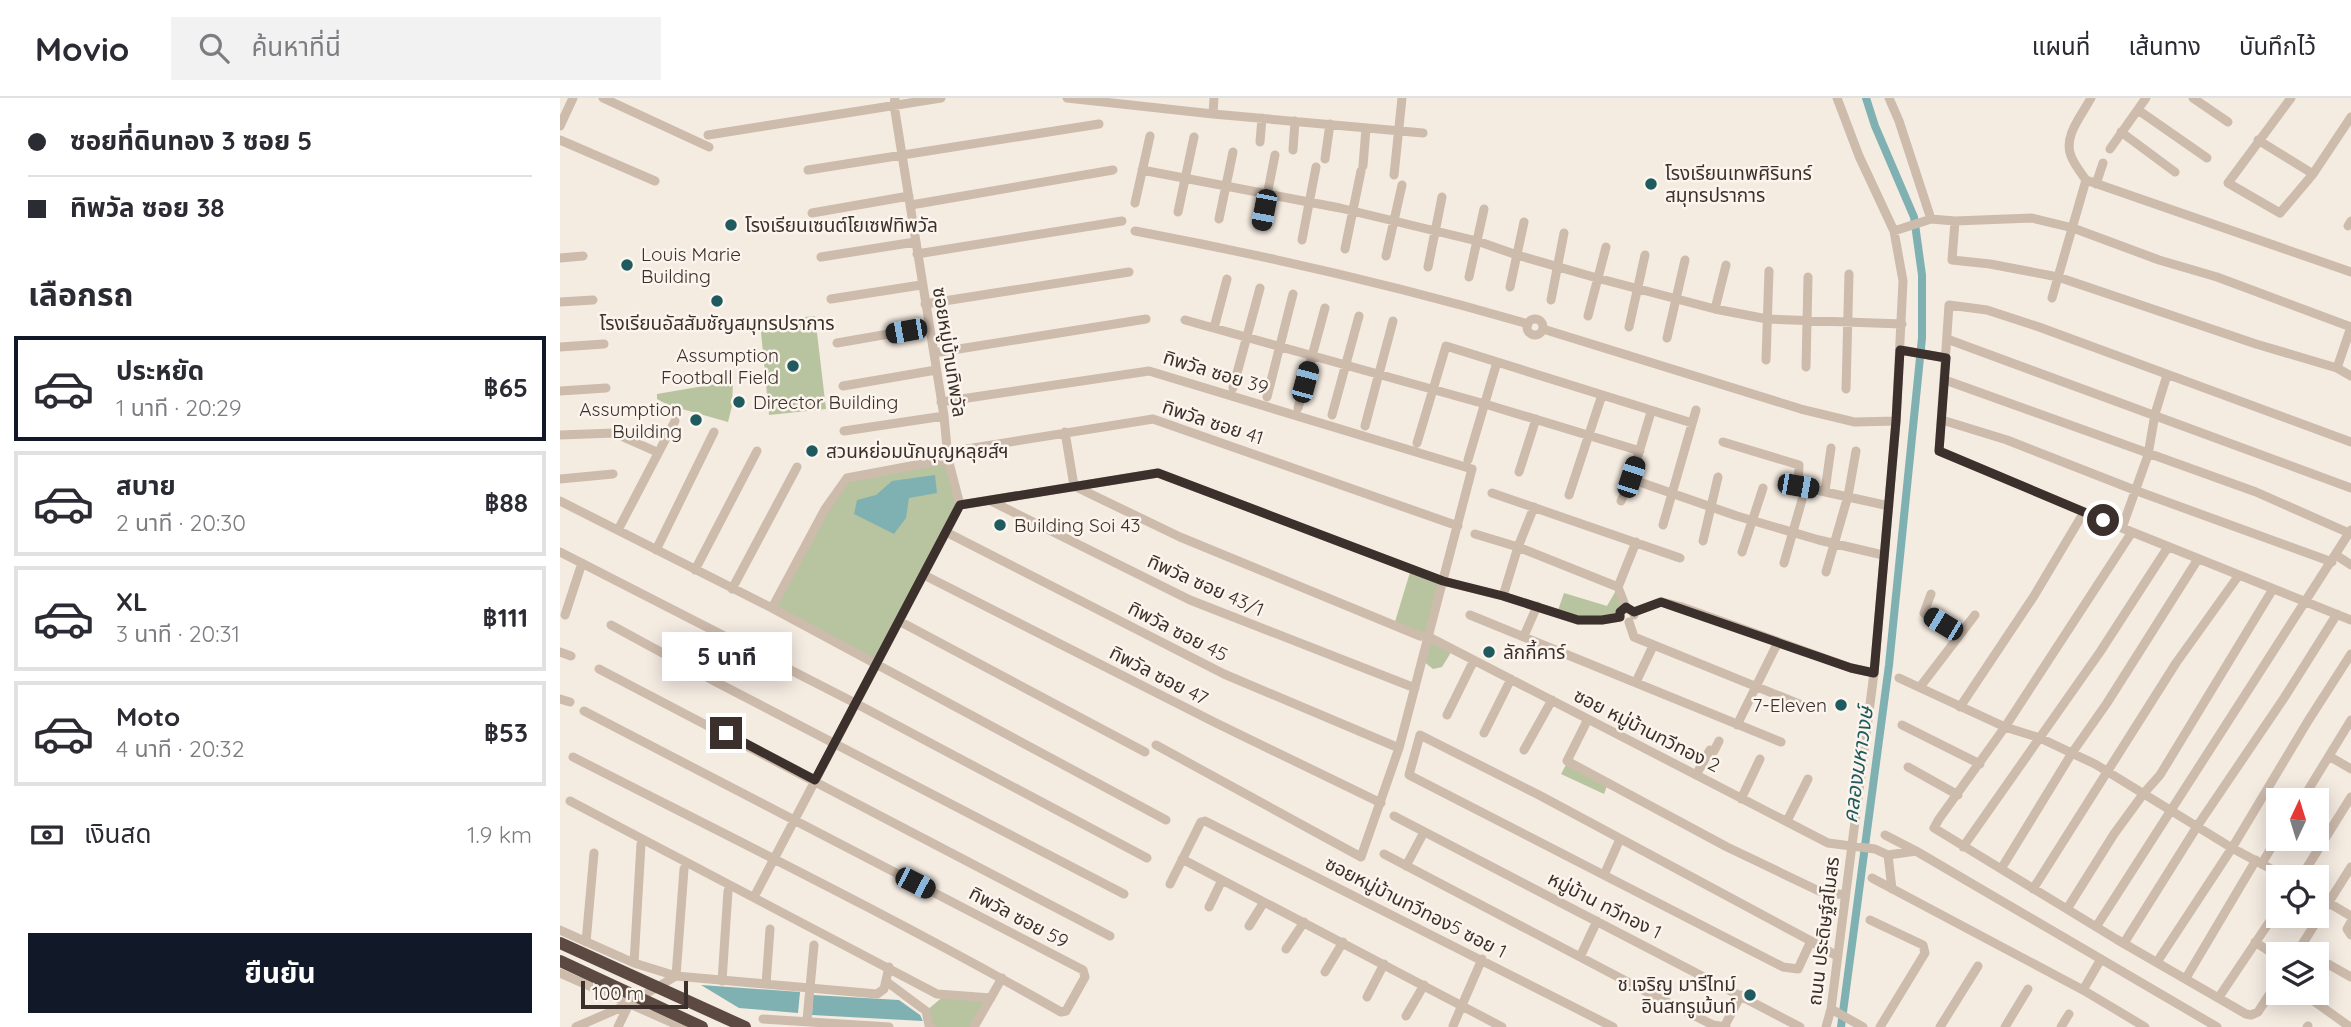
<!DOCTYPE html>
<html lang="th">
<meta charset="utf-8">
<style>
:root{--surface:#fff;--page:#f2f2f3;--text:#2b2b33;--muted:#7c7c81;--line:#e1e1e2;--accent:#111827}
body{margin:0;font-family:Quicksand,"Noto Sans Thai",sans-serif;background:var(--page);color:var(--text);height:100vh;display:flex;flex-direction:column;font-size:26px;white-space:nowrap}
*{box-sizing:border-box;margin:0}
p{font-size:23px;color:var(--muted)}
.icon{flex:none;width:38px;height:38px;fill:none;stroke:currentColor;stroke-width:2;stroke-linecap:round;stroke-linejoin:round}
.map{position:relative;flex:1;overflow:hidden}
.drawer{display:flex;flex-direction:column;background:var(--surface);width:560px}
.drawer>*{flex:none}
.top-card{display:grid;align-content:center;height:154px;padding:0 28px;background:var(--surface)}
.needle{width:46px;rotate:4deg}
.buttons{position:absolute;left:1706px;top:690px;display:grid;gap:14px}
.buttons a{display:grid;place-items:center;width:63px;height:63px;border-radius:0px;background:var(--surface);box-shadow:0 4px 18px #0003;font-size:35px}
.scale{position:absolute;left:21px;bottom:18px;width:107px;box-sizing:border-box;padding-left:7px;border:4px solid #3b302b;border-top:0;font-size:19px;line-height:24px;white-space:nowrap;color:#3b302b;-webkit-text-stroke:5px #fbf5ee;paint-order:stroke}
.end{position:absolute;width:32px;height:32px;margin:-16px;border:9px solid #3b302b;background:#fff;box-shadow:0 0 0 4px #fff}
.from{border-radius:50%}
.bubble{position:absolute;height:49px;border-radius:0px;background:var(--surface);box-shadow:0 4px 18px #0003;font-size:23px;font-weight:700;line-height:49px;text-align:center}
.car{position:absolute;width:21px;height:42px;margin:-21px -10px;border-radius:9px;box-shadow:0 0 5px 2px #0007;background:linear-gradient(#222 24%,#8ab4d8 0 40%,#222 0 76%,#8ab4d8 0 86%,#222 0)}
.top-card b{display:flex;align-items:center;gap:24px;height:66px;font-size:26px}
.top-card b+b{border-top:2px solid var(--line)}
.top-card i{width:18px;height:18px;background:var(--text)}
ul{padding:0;list-style:none}
li{display:flex;align-items:center;gap:21px;height:105px;margin:0 14px 10px;padding:0 14px;border:4px solid var(--line);border-radius:0px}
li div{flex:1}
li b{display:block;font-size:26px}
li em{font-style:normal;font-weight:700}
li.active{border-color:var(--accent)}
li>.icon{width:63px;height:63px;stroke-width:1.5}
h2{padding:0 28px;font-size:32px;line-height:84px}
.pay{display:flex;align-items:center;gap:18px;height:77px;padding:0 28px;font-size:26px}
.pay p{margin-inline-start:auto}
.cta{display:flex;gap:14px;margin-top:auto;padding:14px 28px}
.cta a{flex:1;height:80px;border-radius:0px;background:var(--accent);color:#fff;font-size:28px;font-weight:700;line-height:80px;text-align:center}
header{display:flex;align-items:center;gap:42px;box-sizing:border-box;height:98px;padding:0 35px;background:var(--surface);border-bottom:2px solid var(--line)}
header strong{font-size:33px}
nav{display:flex;gap:38px;margin-inline-start:auto;font-size:24px}
.search{width:490px;height:63px;background:var(--page);display:flex;align-items:center;gap:18px;box-sizing:border-box;padding:0 24px;border-radius:0px;color:var(--muted);font-size:26px}
main{display:flex;flex:1;min-height:0}
.map>svg:first-child{display:block}
</style>
<header>
<strong>Movio</strong>
<div class="search"><svg class="icon" aria-label="search" viewBox="0 0 24 24"><circle cx="10" cy="10" r="6"/><path d="M15 15l6 6"/></svg>ค้นหาที่นี่</div>
<nav><a>แผนที่</a><a>เส้นทาง</a><a>บันทึกไว้</a></nav>
</header>
<main>
<section class="drawer">
<div class="top-card">
<b><i class="from"></i>ซอยที่ดินทอง 3 ซอย 5</b>
<b><i></i>ทิพวัล ซอย 38</b>
</div>
<h2>เลือกรถ</h2>
<ul>
<li class="active"><svg class="icon" aria-label="car" viewBox="0 0 24 24"><path d="M5 17H2v-5l4-1 3-4h7l3 4 3 1v5h-3M9 17h6M6 11h13"/><circle cx="7" cy="17" r="2"/><circle cx="17" cy="17" r="2"/></svg><div><b>ประหยัด</b><p>1 นาที · 20:29</p></div><em>฿65</em></li>
<li><svg class="icon" aria-label="car" viewBox="0 0 24 24"><path d="M5 17H2v-5l4-1 3-4h7l3 4 3 1v5h-3M9 17h6M6 11h13"/><circle cx="7" cy="17" r="2"/><circle cx="17" cy="17" r="2"/></svg><div><b>สบาย</b><p>2 นาที · 20:30</p></div><em>฿88</em></li>
<li><svg class="icon" aria-label="car" viewBox="0 0 24 24"><path d="M5 17H2v-5l4-1 3-4h7l3 4 3 1v5h-3M9 17h6M6 11h13"/><circle cx="7" cy="17" r="2"/><circle cx="17" cy="17" r="2"/></svg><div><b>XL</b><p>3 นาที · 20:31</p></div><em>฿111</em></li>
<li><svg class="icon" aria-label="car" viewBox="0 0 24 24"><path d="M5 17H2v-5l4-1 3-4h7l3 4 3 1v5h-3M9 17h6M6 11h13"/><circle cx="7" cy="17" r="2"/><circle cx="17" cy="17" r="2"/></svg><div><b>Moto</b><p>4 นาที · 20:32</p></div><em>฿53</em></li>
</ul>
<div class="pay"><svg class="icon" aria-label="cash" viewBox="0 0 24 24"><path d="M3 7h18v10H3z"/><circle cx="12" cy="12" r="2"/></svg>เงินสด<p>1.9 km</p></div>
<div class="cta"><a>ยืนยัน</a></div>
</section>
<div class="map">
<svg width="1791" height="929" viewBox="0 0 1791 929">
<rect width="100%" height="100%" fill="#f4ebe1"/>
<path fill="#b8c4a0" d="M255,218l11,93 -57,6 -9,-93z
M173,283l-1,25 -4,16 -60,-17 -11,-6v-5z
M388,361l12,46 -84,159 -104,-56 75,-130z
M851,471l32,12 -14,56 24,12 -11,18 -9,2 -10,-8 6,-24 -35,-12z
M1058,489l8,21 -6,4v5l-18,3 -45,-7 7,-20 43,13z
M1007,665l40,23 -3,8 -43,-20z
M385,897l46,3 -17,29h-43l-5,-16z"/>
<path fill="#7fb0b2" d="M375,377l2,18 -28,5 -3,20 -12,16 -40,-20 3,-14 19,-5 16,-14z
M141,887l99,7 -2,21 -59,-5z
M253,897l86,5 21,15 3,6 -111,-6z"/>
<g fill="none" stroke-linecap="round" stroke-linejoin="round">
<path stroke="#7fb0b2" stroke-width="8" d="M1281,929l48,-362 33,-327v-63l-8,-58 -39,-91 -9,-28"/>
<path stroke="#cdbbac" stroke-width="9" d="M43,0l106,49
M507,0l146,16
M654,0l-1,16 210,19
M1329,0l10,23 32,98
M1633,0l35,24
M1731,0l-63,85 52,30 33,-39 38,-57
M1578,12l69,48
M0,28l13,-28
M1561,34l54,40
M148,37l233,-37
M0,42l95,41
M1698,42l55,34
M700,44l2,-24
M1550,51l36,-51
M733,52l2,-29
M765,61l5,-35
M803,68l3,-38
M248,72l291,-46
M582,72l198,38 137,33 40,14 80,23 118,31 52,10 135,5
M834,77l8,-77
M1526,82l265,92
M1536,86l7,-21
M575,105l15,-67
M351,107l202,-35
M618,114l16,-75
M252,115l97,-17
M659,121l14,-67
M1395,123l-3,39 38,4 68,13 198,67 81,24 14,8
M701,128l14,-71
M1788,128l3,-5
M575,133c133,25 263,55 393,93
M1334,133l37,-12 24,2 77,-3 41,10 86,32 58,17 134,50
M742,142l14,-73
M785,151l16,-78
M357,156l205,-33
M826,158l16,-71
M261,159l94,-15
M0,160l23,-2
M868,169l14,-70
M909,179l15,-68
M950,189l14,-65
M1492,200l34,-118c-5,-7 -12,-16 -15,-24 -8,-20 11,-41 20,-58
M271,201l90,-14
M991,202l13,-67
M0,204l33,-2
M365,206l204,-32
M1155,211l11,-44
M1028,218l18,-69
M967 229a8 8 0 1 1 16 0a8 8 0 1 1-16 0Z
M625,222l300,84 155,47
M1069,229l16,-72
M654,230l13,-49
M983,231l258,80 54,13 41,-1
M1107,240l18,-78
M1387,241l404,149
M277,245l92,-16
M0,249l44,-3
M1341,252l45,8
M374,255l212,-34
M1206,262l3,-89
M1246,269l2,-90
M1777,270l14,-41
M1385,282l311,112 93,41
M283,288l93,-16
M673,290l27,-100
M1286,291l3,-115
M0,293l46,-3
M707,299l26,-103
M381,304l208,-31 323,98 -73,279 -38,109 -205,-112
M738,310l27,-100
M772,317l27,-99
M1382,322l65,20 130,51 195,71
M805,328l28,-105
M284,333l100,-15
M505,334l9,54 106,51 240,99 9,1 399,206 47,6 13,6 28,-4 301,176
M0,337l54,-2 43,19
M1163,344l76,23 -1,21 91,20
M1791,344l-312,-115 -52,-17 -38,-5 -10,146 183,77 229,92
M857,345l29,-97 246,77
M388,354l205,-33 305,107
M908,362l29,-98
M959,374l17,-53
M0,381l53,-5
M1071,381l106,37 82,24 64,15
M1265,393l6,-43
M932,395l188,65
M1009,397l33,-100
M429,402l201,100 225,88
M0,403l212,107 394,212
M1061,403l10,-22 20,-67
M400,407l198,-32 285,108 60,15 75,24h24l18,-3
M1103,427l33,-115
M1562,430l26,-73 7,-41 12,-39
M58,432l57,-109
M386,434l278,142 175,74
M1572,434l-127,195 -66,92 -5,9 182,111 130,75 5,1 7,-3 20,-31
M915,436l43,13 100,40
M1143,443l15,-64
M96,452l58,-118
M0,454l295,151 292,155
M1182,454l21,-64
M1776,457l15,10
M1224,465l18,-63
M135,472l62,-119
M1266,474l22,-76 8,-45
M364,477l290,147 167,81
M172,491l65,-122
M1371,496l-7,19 36,21
M943,498l15,-49 16,-40
M212,510l53,-99 22,-31 101,-19
M1074,514l27,-10 21,5 169,61 23,5
M5,517l17,-52
M910,517l311,127
M1074,517v-3l-8,-4 -8,-21 18,-45
M339,523l246,131
M1069,524l5,15 170,69
M51,527l105,57 408,212
M964,538l13,-30
M0,554l11,4
M39,571l511,267
M1339,580l106,49 35,11 55,26 137,84 54,29
M1076,584l17,-36
M1360,589l55,-72
M0,601l10,3
M1400,609l74,-111 50,-84
M887,617l27,-55
M1028,621l-21,42 160,86 92,44 26,4
M1177,627l41,-83
M1342,627l78,39
M924,635l27,-54
M964,652l28,-50
M1769,658l22,13
M13,659c163,83 328,164 488,255l5,-1 19,-34 -2,-7 -499,-259
M1348,669l50,28
M1136,677l14,-25 4,1 5,-10
M1181,701l19,-40
M1742,702l49,-80
M10,703l367,193 54,4
M834,718l406,211
M1227,723l21,-42
M1325,737l31,16
M1403,749l137,-195 68,-105
M824,756l257,135 72,36 13,2
M1328,757l4,34
M622,761l320,168
M1702,765l16,-26
M846,768l18,-34
M1441,771l71,-116 35,-50 91,-144
M1044,777l16,-36
M1741,779l50,-80
M1312,780l211,112 62,37
M610,786l31,-62 4,-1 408,206
M1473,791l143,-226 63,-88
M1757,798l34,20
M194,799l206,-392 -12,-46 -4,-43 -50,-311 1,-7
M649,809l13,-27
M1507,811l47,-75 30,-41 16,-18 113,-186
M1310,822l53,25 2,8 -45,74
M1791,824l-4,7 4,6
M689,828l15,-24
M1536,829l255,-397
M0,832l74,33 42,13 201,18 7,-5 5,-22
M1251,843l-13,28 -15,-2 -374,-192 11,-40 119,60 272,146 26,15
M26,844l8,-89
M1695,844l23,15
M1564,845l74,-118 86,-127 53,-84
M726,851l18,-27
M1736,856l55,-87
M1020,859l17,-36
M1597,864l75,-114 76,-127 43,-67
M74,865l7,-119
M765,874l18,-30
M0,875l122,54
M1757,876l5,-8 6,-2 23,13
M116,878l8,-107
M1626,880l70,-118
M162,883l6,-90
M327,884l39,29 3,14 2,2
M206,886l4,-55
M1523,892l18,-31
M1748,894l3,7 39,28
M807,899l17,-33
M1659,899l59,-88
M1271,911l32,18
M846,918l18,-31
M203,921l126,8
M247,922l7,-75
M893,928l29,-67
M16,929l53,-23 47,-28
M58,929l11,-23
M414,929l28,-49
M1164,929l17,-32
M1266,929l5,-18 43,-336 22,-252 7,-140 -9,-50 -35,-75 -22,-58
M1380,929l38,-61
M1445,929l23,-38
M1501,929l8,-13
M1747,929l1,-1"/>
<path stroke="#5c4a42" stroke-width="12" d="M0,845l185,84
M0,863l142,66"/>
</g>
<g fill="none" stroke-linecap="round" stroke-linejoin="round">
<path stroke="#3b302b" stroke-width="9" d="M166,635l89,47 145,-275 198,-32 285,108 60,15 75,24h24l18,-3v-5l6,-5 8,5 27,-10 190,66 23,5 22,-252 4,-71 46,8 -7,93 164,69"/>
</g>
<g fill="#1f5a5e" stroke="#fbf5ee" stroke-width="2.5">
<circle cx="1091" cy="86" r="7"/>
<circle cx="171" cy="127" r="7"/>
<circle cx="67" cy="167" r="7"/>
<circle cx="157" cy="203" r="7"/>
<circle cx="233" cy="268" r="7"/>
<circle cx="179" cy="304" r="7"/>
<circle cx="136" cy="322" r="7"/>
<circle cx="252" cy="353" r="7"/>
<circle cx="440" cy="427" r="7"/>
<circle cx="929" cy="554" r="7"/>
<circle cx="1281" cy="607" r="7"/>
<circle cx="1190" cy="897" r="7"/>
</g>
<g text-anchor="middle" stroke-width="5" stroke-linejoin="round" paint-order="stroke">
<g font-size="19" fill="#3b302b" stroke="#fbf5ee" text-anchor="start">
<text x="1105" y="82">โรงเรียนเทพศิรินทร์<tspan x="1105" dy="22">สมุทรปราการ</tspan></text>
<text x="185" y="134">โรงเรียนเซนต์โยเซฟทิพวัล</text>
<text x="81" y="163">Louis Marie<tspan x="81" dy="22">Building</tspan></text>
<text x="157" y="232" text-anchor="middle">โรงเรียนอัสสัมชัญสมุทรปราการ</text>
<text x="219" y="264" text-anchor="end">Assumption<tspan x="219" dy="22">Football Field</tspan></text>
<text x="193" y="311">Director Building</text>
<text x="122" y="318" text-anchor="end">Assumption<tspan x="122" dy="22">Building</tspan></text>
<text x="266" y="360">สวนหย่อมนักบุญหลุยส์ฯ</text>
<text x="454" y="434">Building Soi 43</text>
<text x="943" y="561">ลักกี้คาร์</text>
<text x="1267" y="614" text-anchor="end">7-Eleven</text>
<text x="1176" y="893" text-anchor="end">ช.เจริญ มารีไทม์<tspan x="1176" dy="22">อินสทรูเม้นท์</tspan></text>
</g>
<g font-size="19" fill="#3b302b" stroke="#fbf5ee">
<text transform="translate(390 254) rotate(81)" y="7">ซอยหมู่บ้านทิพวัล</text>
<text transform="translate(656 274) rotate(17)" y="7">ทิพวัล ซอย 39</text>
<text transform="translate(653 324) rotate(18)" y="7">ทิพวัล ซอย 41</text>
<text transform="translate(646 487) rotate(24)" y="7">ทิพวัล ซอย 43/1</text>
<text transform="translate(618 533) rotate(27)" y="7">ทิพวัล ซอย 45</text>
<text transform="translate(599 577) rotate(27)" y="7">ทิพวัล ซอย 47</text>
<text transform="translate(1087 632) rotate(27)" y="7">ซอย หมู่บ้านทวีทอง 2</text>
<text transform="translate(1045 807) rotate(27)" y="7">หมู่บ้าน ทวีทอง 1</text>
<text transform="translate(856 809) rotate(27)" y="7">ซอยหมู่บ้านทวีทอง5 ซอย 1</text>
<text transform="translate(459 819) rotate(28)" y="7">ทิพวัล ซอย 59</text>
<text transform="translate(1263 833) rotate(-83)" y="7">ถนน ประดิษฐ์สโมสร</text>
</g>
<g font-size="21" font-style="italic" fill="#1f5a5e" stroke="#fbf5ee">
<text transform="translate(1298 667) rotate(-82)" y="7">คลองมหาวงษ์</text>
</g>
</g>
</svg>
<div class="buttons">
<a><svg class="needle" viewBox="-14 -14 28 28"><path d="M0-13l5 13h-10z" fill="#e53935"/><path d="M0 13l5-13h-10z" fill="#7c7c81"/></svg></a>
<a><svg class="icon" aria-label="locate" viewBox="0 0 24 24"><circle cx="12" cy="12" r="6"/><path d="M12 2v4M12 18v4M2 12h4M18 12h4"/></svg></a>
<a><svg class="icon" aria-label="layers" viewBox="0 0 24 24"><path d="M12 4l9 5-9 5-9-5zM3 14l9 5 9-5"/></svg></a>
</div>
<div class="scale">100 m</div>
<i class="end from" style="left:1543px;top:422px"></i>
<i class="end" style="left:166px;top:635px"></i>
<div class="bubble" style="left:102px;top:534px;width:130px">5 นาที</div>
<i class="car" style="left:704px;top:112px;rotate:191deg"></i>
<i class="car" style="left:346px;top:233px;rotate:260deg"></i>
<i class="car" style="left:745px;top:284px;rotate:15deg"></i>
<i class="car" style="left:1071px;top:379px;rotate:18deg"></i>
<i class="car" style="left:1238px;top:388px;rotate:100deg"></i>
<i class="car" style="left:1383px;top:526px;rotate:301deg"></i>
<i class="car" style="left:355px;top:785px;rotate:117deg"></i>
</div>
</main>
